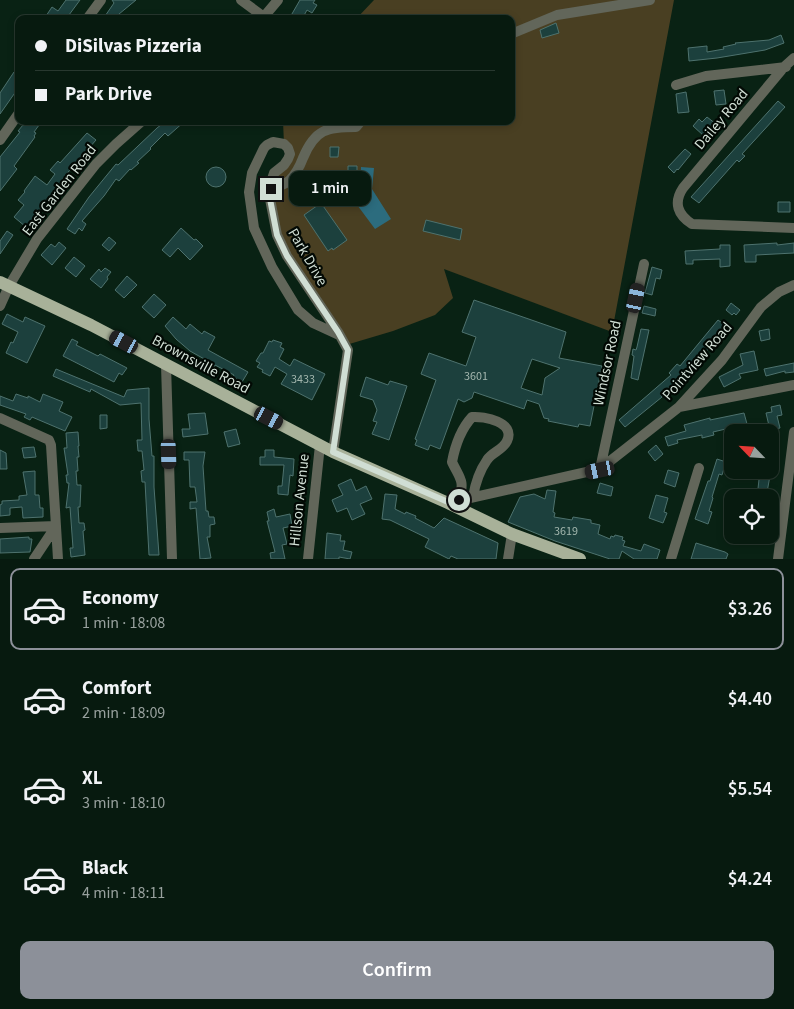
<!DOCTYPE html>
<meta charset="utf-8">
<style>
:root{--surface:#071a0f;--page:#15271d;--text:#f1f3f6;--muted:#98a19e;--line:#28382f;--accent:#8c9099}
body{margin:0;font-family:"Source Sans 3",sans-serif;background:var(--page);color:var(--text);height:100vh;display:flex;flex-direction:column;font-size:19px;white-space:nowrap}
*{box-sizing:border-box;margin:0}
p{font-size:16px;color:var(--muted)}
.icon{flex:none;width:28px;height:28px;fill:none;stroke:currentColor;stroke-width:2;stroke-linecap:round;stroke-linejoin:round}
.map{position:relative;height:559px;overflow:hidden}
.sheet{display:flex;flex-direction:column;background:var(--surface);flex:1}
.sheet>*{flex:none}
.hud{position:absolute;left:15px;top:15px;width:500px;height:110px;border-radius:10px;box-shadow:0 2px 8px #0003,0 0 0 1px var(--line);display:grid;align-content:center;height:110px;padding:0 20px;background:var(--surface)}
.needle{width:32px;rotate:295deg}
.controls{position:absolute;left:724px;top:424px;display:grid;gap:10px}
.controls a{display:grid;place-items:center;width:55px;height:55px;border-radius:10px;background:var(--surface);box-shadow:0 2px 8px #0003,0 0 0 1px var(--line);font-size:25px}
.end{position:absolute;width:22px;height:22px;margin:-11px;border:6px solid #d0ded4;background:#111;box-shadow:0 0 0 2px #111}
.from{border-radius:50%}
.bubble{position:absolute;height:35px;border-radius:10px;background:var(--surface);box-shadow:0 2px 8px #0003,0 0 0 1px var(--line);font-size:16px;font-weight:600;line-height:35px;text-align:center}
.car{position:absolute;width:15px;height:30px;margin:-15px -8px;border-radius:6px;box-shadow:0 0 4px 1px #0007;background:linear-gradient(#222 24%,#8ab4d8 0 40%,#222 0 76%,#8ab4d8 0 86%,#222 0)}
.hud b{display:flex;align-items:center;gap:18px;height:48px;font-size:19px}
.hud b+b{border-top:1px solid var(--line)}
.hud i{width:12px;height:12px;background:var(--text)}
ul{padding:9px 0 0;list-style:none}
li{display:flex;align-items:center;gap:15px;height:82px;margin:0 10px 8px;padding:0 10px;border:2px solid transparent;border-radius:10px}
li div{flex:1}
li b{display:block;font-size:19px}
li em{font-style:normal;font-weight:600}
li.on{border-color:var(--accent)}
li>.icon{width:45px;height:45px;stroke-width:1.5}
.cta{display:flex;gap:10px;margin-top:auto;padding:10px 20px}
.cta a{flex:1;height:58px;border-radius:10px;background:var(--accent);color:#fff;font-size:20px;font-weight:600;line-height:58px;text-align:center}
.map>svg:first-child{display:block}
</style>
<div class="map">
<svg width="794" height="559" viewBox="0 0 794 559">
<rect width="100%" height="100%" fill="#092214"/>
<path fill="#493f22" d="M374,0h300l-62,332 -168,-63 9,29 -18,17 -42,16 -47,14 -69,-110 -3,-62 14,-14 -4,-15 -1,-23h228v-102h-155z"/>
<path fill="#2c6c7e" d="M361,167l13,1 -2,21 19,30 -16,10 -26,-35 8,-6 3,1z"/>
<path fill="#1c403d" stroke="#4e726e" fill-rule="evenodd" d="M66,0h14l-14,19h-22l8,-12 6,4z
M112,0h24l-23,19h-10l11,-16z
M300,0h15l-2,3 4,2 -5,8 -5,-3 -5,9h-13z
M556,23l3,10 -17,5 -2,-8z
M781,35l3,8 -19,7 -48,8 -28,3 -1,-13 19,-2v6l17,-3 -1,-2 13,-3 -1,-1 34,-3z
M14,72l5,3v12l-19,27v-21z
M724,90l2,14 -10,1 -2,-14z
M686,92l3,20 -11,1 -2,-19z
M778,101l7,6 -43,47 3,2 -6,6 -2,-2 -38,43 -8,-6z
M707,117l9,7 -12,12 -11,-10 6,-7 3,3z
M28,121h14l-8,11 2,1 -2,3 1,1 -21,29 3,3 -17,22v-34l20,-25 -2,-1 5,-6 1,1z
M166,121h19l-17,15 -3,-3 -15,15 1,1 -14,13 2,1 -8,7 -1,-1 -11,12 -3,-2 -12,17 -22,25 4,3 -4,7 -3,-3 -4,6 -8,-5 22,-32 27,-33 2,1 39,-37z
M87,133l9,7 -27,31 -17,29 -2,-2 -24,29 -12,-10 10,-12 -6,-5 7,-8 -1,-1 11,-15 12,9 8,-11 -5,-4 8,-9 2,2z
M330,147h9l-1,10h-8z
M685,149l6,5 -13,16 -1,-1 -3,4 -6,-6z
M348,166h9v18l-18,15 -5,-7 3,-2 -1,-3 12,-8z
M206 177a10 10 0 1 1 20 0a10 10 0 1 1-20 0Z
M778,202h12v10h-12z
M321,203l26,37 -14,10 -1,-2 -4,3 -24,-36z
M426,220l36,9 -2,11 -37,-9z
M181,228l13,12 2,-1 7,7 -13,14 -12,-12 -8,9 -8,-7z
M7,231l6,4 -13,19v-13z
M109,237l7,6 -7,8 -7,-6z
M59,242l7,6 -14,17 -11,-10 10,-11 4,3z
M777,243v2l17,-2v10l-38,2v7h-11l-1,-17z
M720,245h10v21l-10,1v-8l-27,1v4h-7l-1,-13 35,-2z
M74,257l11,9 -9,11 -11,-9z
M652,267l10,3 -2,9 -4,-1 -4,17 -7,-2z
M105,268l6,4 -4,5 1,2 -7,9 -11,-9 9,-10 2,3z
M127,276l10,9 -13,13 -9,-8z
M154,294l12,11 -12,13 -12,-11z
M474,300l92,32 -7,26 43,8 -12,60 -11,-2 -1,3 -30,-6 1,-2 -5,-1 -5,-14 -12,-4 -3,9 -50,-17 -2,6 -8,4 -6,-3 -18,50 -10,-4 -2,5 -13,-5 2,-5 -2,-1 21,-59 -15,-6 8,-21 37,13 10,-29 -14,-5zM532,359l28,9 -15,10 -3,17 -21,-7z
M731,303l9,7 -4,5 -2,-2 -2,2 -6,-5z
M644,306l12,3 -1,7 -13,-3z
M7,314l16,8 2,-5 20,9 -18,37 -21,-10 5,-11 2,1 5,-11 -16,-8z
M173,317l13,12 4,-5 12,10 2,-3 11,6 -7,13 40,22 -6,10 -9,-5 1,-2 -19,-10 -1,2 -9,-5 1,-2 -16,-9 -14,-12 -11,-13z
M718,320l7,5 -13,16 1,2 -8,10 -1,-1 -18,20 1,2 -6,6 -2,-2 -18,17 1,2 -37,30 -6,-7 52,-45 -2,-2 8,-9 3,2z
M641,329l8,1 -11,50 -7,-2 3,-22 -2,-1 1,-6 3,1 1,-3z
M769,329l1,10 -9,2 -2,-10z
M72,339l6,3 -2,3 22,11 2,-2 27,14 -5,7 -3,-2 -5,9 -51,-26z
M273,340l9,3 -2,4 4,2 -5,10 11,7 4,-7 31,15 -13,26 -31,-16 6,-10 -12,-7 -5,9 -8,-4 1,-2 -6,-3 3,-4 -4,-2 5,-8h2l6,-12 3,1z
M754,351l4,19 -19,4 2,4 -17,9 -5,-10 24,-12 -3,-11z
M794,363v9l-9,1v-2l-19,5 -2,-7z
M56,369l68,28 3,-7 22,-2v31l3,37h2v31l5,68h-10l-4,-73h-3l-1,-11 3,-1 -2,-19h-4l-1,-11h5l-1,-37 -21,2 -29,-16 -1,3 -37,-16z
M366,377l22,8 2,-4 17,5 -18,54 -17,-6 5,-12 -4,-1 4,-11 -4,-10 -13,-4z
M16,394l12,4v-2l12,6 3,-8 20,8 -4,9 13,6 -7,14 -33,-14 -2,3 -6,-3 2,-3 -26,-9v-9l13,5z
M780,405l2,10 -5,1 3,12 -10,2 -4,-17 6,-1 -1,-5z
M205,413l3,21 -25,3 -1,-8h8l-2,-15z
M744,413l3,11 -34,8 1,3 -12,3v-3l-25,5 1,3 -10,3 -3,-9 21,-6 -2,-6 26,-7v2z
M100,415h7v13l-7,1z
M236,429l4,15 -12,3 -4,-15z
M78,432l1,14h-1l1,11h-2l1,14h-2l1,14h4l-1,22h-2l1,16h5l1,7 -2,1 2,24 -14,2 -1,-9h3l-3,-41 -4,1 3,-25h-2l-1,-8h2l-4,-27h3l-1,-15z
M656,445l7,9 -8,7 -7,-9z
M34,447l2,10 -12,1 -2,-10z
M0,450l6,3 1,16h-7z
M265,450h9v7l20,2 -1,17 -3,-1 -2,20 -10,-1v-8h4l2,-21h-24v-8h5z
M184,452h21l-2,14 3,45h2l1,6h5l1,7 -5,1v12h-3l4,21 -11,1 -4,-51 -6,1v-7h7l-2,-15h-5l-1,-27h-5z
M717,459l9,3 -4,13 -3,-1 -7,23 1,1 -4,13 3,1 -4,12 -13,-5 13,-38h2z
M668,470l11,3 -4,14 -11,-4z
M760,470h11l-5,28h-9z
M35,471v24h4l1,13h3v9l-20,1 -1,-11 -12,1v7l-10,1v-11l2,-1v-3l17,-1v-4l8,-1 -4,-23z
M351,479l5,12 10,-5 6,13 -12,5 5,10 -13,6 -5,-12 -10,4 -5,-12 11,-5 -5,-10z
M600,483l13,4 -2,9 -14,-3z
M547,490l9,1 -3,21 2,1 -1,4 18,3 1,-3 18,3v3l9,2 -2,9 12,5 1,-3 3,1 1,-2 8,2 -1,3 3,1 -2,5 18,5 3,-7 16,6 -3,9h-23l-12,-8 -3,8h-9l-55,-18 -47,-19 12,-25 14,-3 11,5z
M385,494l12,1 -2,14 10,5 1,-2 10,4 -1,2 19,10 10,-10 54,25 -2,16h-38l-7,-3 -2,3 -24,-12 4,-8 -39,-19 -8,-1z
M656,495l12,3 -4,14 3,1 -4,10 -14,-5z
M274,509l2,8 14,-3 2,12 -9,2 4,16 -5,1 3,14h-14l-1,-6 5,-1 -8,-31h2l-2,-9z
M327,533l14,2 -1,6h5l-2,9 9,2 -2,7 -11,-2v2h-14z
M29,537v2h3l-2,13 -30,1v-14z
M696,543l29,9 3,2 -2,5h-35z"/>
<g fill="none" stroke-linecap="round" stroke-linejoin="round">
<path stroke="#62665a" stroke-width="10" d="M241,0l23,17
M87,19l14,-19
M262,19l16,-19
M511,34l46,-19 93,-15
M794,58l-10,9 -101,121c-10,15 -5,27 9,36l102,4
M676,85l30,-9 80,-9
M0,140l19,-27
M271,189c5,-2 13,-4 18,-8 6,-6 11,-15 14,-23 12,-29 24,-31 53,-31l5,-6
M0,306l9,-20 28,-47 59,-75 20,-20 26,-23
M166,365l6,194
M679,407l115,-22
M0,418l49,22 2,5 7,114
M333,452l15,-102 -10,-18 -51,-76 -10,-21 -7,-36 1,-17 3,-9 10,-8 4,-6 2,-5 -2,-6 -4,-4 -11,-2 -6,3 -3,3 -12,25 -3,19 5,36 18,39 26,43 15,13 26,12
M600,469l44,-205
M459,500c6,-20 1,-21 -7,-38 3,-16 9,-33 20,-45 12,-1 44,5 35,24 -4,9 -15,11 -20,19 -7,10 -12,25 -14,37
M448,503l152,-34 79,-62 43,-47 39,-53 18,-15 15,-7
M0,528l56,-2
M34,559l22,-33
M308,559l12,-114
M508,559l4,-25
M671,559l28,-91
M778,559l16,-127"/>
<path stroke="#a8b199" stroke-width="12" d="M0,282l91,43 242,127 115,51 64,31 68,25"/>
</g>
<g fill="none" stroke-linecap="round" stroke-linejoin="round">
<path stroke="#d0ded4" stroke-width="6" d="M271,189l-1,10 7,36 10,21 51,76 10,18 -15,102 115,50 11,-2"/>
</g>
<g text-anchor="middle" stroke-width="4.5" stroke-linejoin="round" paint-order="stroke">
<g font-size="12" fill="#a3b6ae">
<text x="476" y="380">3601</text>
<text x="303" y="383">3433</text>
<text x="566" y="535">3619</text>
</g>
<g font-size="15" fill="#d0ded4" stroke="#020904">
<text transform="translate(721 119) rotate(-50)" y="5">Dailey Road</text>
<text transform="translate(59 190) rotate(-52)" y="5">East Garden Road</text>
<text transform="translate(308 257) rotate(60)" y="5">Park Drive</text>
<text transform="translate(697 361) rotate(-49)" y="5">Pointview Road</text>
<text transform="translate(607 363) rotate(-78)" y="5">Windsor Road</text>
<text transform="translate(201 364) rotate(28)" y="5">Brownsville Road</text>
<text transform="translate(299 500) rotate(-84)" y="5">Hillson Avenue</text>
</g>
</g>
</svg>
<div class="controls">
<a><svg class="needle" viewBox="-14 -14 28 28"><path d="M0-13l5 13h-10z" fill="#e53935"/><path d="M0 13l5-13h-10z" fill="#98a19e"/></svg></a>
<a><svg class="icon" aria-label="locate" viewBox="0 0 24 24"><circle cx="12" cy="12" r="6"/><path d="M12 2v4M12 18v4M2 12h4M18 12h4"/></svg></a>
</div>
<i class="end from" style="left:459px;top:500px"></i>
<i class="end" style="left:271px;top:189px"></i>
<div class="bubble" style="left:289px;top:171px;width:82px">1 min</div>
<i class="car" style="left:636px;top:298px;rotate:12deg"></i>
<i class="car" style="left:124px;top:342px;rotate:298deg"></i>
<i class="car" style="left:269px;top:418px;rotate:117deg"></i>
<i class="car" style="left:169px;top:454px;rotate:178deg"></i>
<i class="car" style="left:600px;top:470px;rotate:258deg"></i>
<div class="hud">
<b><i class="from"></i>DiSilvas Pizzeria</b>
<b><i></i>Park Drive</b>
</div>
</div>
<section class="sheet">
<ul>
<li class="on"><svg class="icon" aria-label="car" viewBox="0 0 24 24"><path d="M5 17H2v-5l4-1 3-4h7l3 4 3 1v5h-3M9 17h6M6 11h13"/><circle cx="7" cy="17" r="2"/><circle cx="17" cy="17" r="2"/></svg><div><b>Economy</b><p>1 min · 18:08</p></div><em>$3.26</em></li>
<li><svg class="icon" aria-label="car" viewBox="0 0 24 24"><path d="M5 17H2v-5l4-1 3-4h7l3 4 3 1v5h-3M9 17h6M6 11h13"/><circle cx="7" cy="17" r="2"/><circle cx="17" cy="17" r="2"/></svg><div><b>Comfort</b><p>2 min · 18:09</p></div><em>$4.40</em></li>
<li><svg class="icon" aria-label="car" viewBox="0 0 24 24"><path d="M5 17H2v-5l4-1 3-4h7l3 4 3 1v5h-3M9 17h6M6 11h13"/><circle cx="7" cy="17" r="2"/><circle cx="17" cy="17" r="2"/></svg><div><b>XL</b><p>3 min · 18:10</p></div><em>$5.54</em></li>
<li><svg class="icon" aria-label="car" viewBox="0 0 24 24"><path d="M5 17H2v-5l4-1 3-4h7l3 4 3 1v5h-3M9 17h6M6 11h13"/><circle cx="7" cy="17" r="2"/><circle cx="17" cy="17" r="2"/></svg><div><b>Black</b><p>4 min · 18:11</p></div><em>$4.24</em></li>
</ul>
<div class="cta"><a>Confirm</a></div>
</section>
